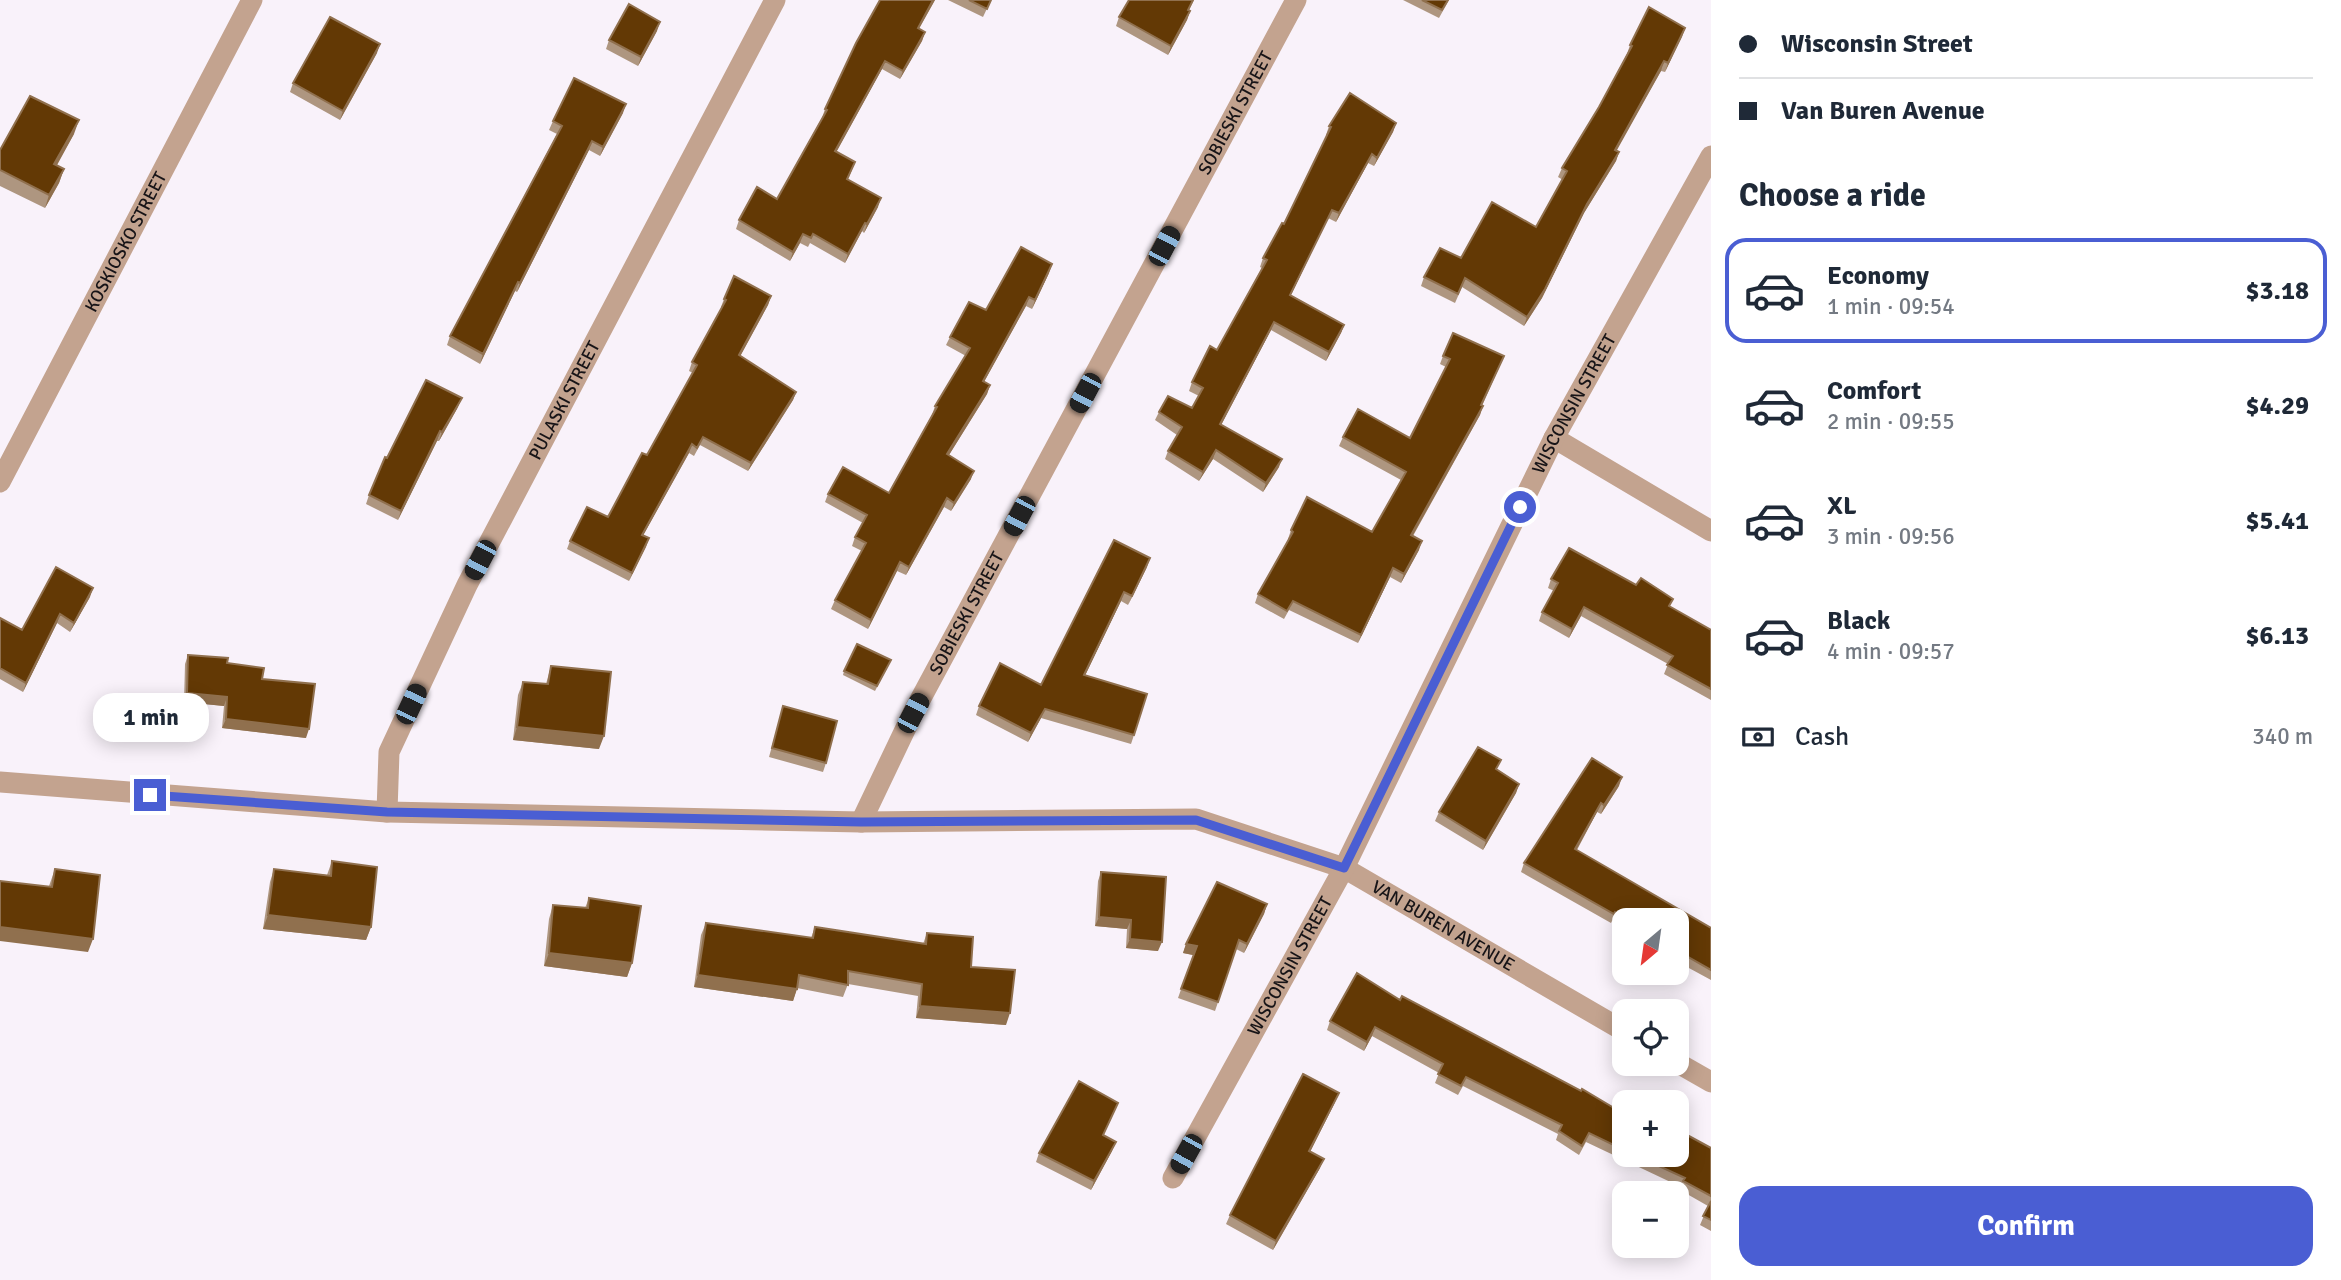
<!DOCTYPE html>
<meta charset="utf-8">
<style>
:root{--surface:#fff;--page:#f6f6f7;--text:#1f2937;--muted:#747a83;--line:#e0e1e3;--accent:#4a5ed3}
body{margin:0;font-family:Signika,sans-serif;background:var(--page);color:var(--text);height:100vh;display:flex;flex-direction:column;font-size:26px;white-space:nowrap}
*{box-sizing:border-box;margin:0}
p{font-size:23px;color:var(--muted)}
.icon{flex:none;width:38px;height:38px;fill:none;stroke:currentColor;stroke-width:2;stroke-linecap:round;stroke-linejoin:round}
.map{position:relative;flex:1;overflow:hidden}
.sheet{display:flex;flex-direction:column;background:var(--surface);width:630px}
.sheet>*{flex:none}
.top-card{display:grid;align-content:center;height:154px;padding:0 28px;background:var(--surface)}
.needle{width:46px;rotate:209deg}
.buttons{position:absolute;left:1612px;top:908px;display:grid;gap:14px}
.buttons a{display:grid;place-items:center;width:77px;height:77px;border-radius:14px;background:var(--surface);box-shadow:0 4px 18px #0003;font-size:35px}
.end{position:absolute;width:32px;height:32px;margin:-16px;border:9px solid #4a5ed3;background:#fff;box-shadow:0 0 0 4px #fff}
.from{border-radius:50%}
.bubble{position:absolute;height:49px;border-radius:21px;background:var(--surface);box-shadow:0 4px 18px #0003;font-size:23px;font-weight:800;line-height:49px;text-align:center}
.car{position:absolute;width:21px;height:42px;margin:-21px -10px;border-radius:9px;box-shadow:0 0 5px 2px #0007;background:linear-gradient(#222 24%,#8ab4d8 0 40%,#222 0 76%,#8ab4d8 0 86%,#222 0)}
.top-card b{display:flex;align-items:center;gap:24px;height:66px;font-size:26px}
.top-card b+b{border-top:2px solid var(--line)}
.top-card i{width:18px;height:18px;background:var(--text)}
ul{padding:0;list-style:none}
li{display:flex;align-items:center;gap:21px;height:105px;margin:0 14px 10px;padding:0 14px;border:4px solid transparent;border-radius:21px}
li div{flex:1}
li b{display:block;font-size:26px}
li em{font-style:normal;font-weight:800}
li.current{border-color:var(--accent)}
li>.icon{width:63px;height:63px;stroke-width:1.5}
h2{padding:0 28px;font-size:32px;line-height:84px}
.pay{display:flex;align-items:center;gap:18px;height:77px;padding:0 28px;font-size:26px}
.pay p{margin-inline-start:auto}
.cta{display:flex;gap:14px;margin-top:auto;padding:14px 28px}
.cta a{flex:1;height:80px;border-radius:21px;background:var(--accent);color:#fff;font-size:28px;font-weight:800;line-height:80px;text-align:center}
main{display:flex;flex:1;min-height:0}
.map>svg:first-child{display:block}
</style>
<main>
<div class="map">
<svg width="1711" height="1280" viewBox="0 0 1711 1280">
<rect width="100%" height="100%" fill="#f9f2fa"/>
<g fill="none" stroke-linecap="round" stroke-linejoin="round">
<g stroke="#c3a38f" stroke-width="21">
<path d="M1554,438l157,93"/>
<path id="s1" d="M0,482l252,-482"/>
<path id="s2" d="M0,782l387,30 474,10 335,-3 148,49 280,163"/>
<path id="s3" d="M387,812l2,-60 78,-167 308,-585"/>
<path id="s4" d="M861,822l52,-109 383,-713"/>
<path d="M1676,1062l35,20"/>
<path id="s5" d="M1173,1178l171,-310 210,-430 157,-282"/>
</g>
</g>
<path fill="#ae9680" d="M880,0h55l-16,29 6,3 -3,9 -22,38 -18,-10 -46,83 19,10 -7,18 30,27 -14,26 -2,-2 -17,32 -35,-20 -2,4 -8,-4 -10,18 -54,-32 3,-9 38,-21 45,-81 3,-9z
M948,0h43l-8,17z
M1129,0h65l-5,10 1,1 -3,9 -19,35 -52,-29 3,-9z
M1403,0h46l-10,18z
M1685,28l-20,44 -4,-1 -45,79 3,2 -3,9 -32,52 -42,85 -18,28 -62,-39 -7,16 -34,-17 3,-9 37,-19 75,-31 27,-47 -5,-3 4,-9 37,-61 28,-53 3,-9z
M657,31l-19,35 -32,-17 3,-9z
M377,53l-37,67 -50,-28 3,-9z
M623,113l-23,43 -11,-6 -72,142 -2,-1 -35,73 -33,-19 3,-9 107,-202 -8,-4 4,-9z
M1396,123l-3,9 -19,34 -6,-3 -32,59 -8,-4 -37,77 53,30 -3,8 -15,28 -55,-31 -50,95 58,42 -16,25 -50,-33 -14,22 -34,-22 3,-8 9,-16 -22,-15 4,-8 33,-4 7,-12 -10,-5 3,-9 25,-32 45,-82 -2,-1 3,-9 21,-34 43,-88 -1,-1 3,-9z
M74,134l-18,31 8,4 -5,14 -14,25 -45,-22v-36z
M1049,273l-17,36 -6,-3 -42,76 6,3 -3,9 -38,61 22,24 -20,32 -7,-4 -38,68 -9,-4 -29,58 -37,-20 4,-9 27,-49 -10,-5 3,-9 8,-14 -38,-21 3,-8 61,-1 43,-78 3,-9 31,-50 -20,-11 4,-8 36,-27z
M771,296l-3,9 -28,51 56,36 -3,8 -45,71 -48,-26 -6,11 -5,-3 -46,82 6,3 -20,43 -62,-32 3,-8 38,-24 39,-62 46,-82 -4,-2 3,-9 30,-54 -1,-1 3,-8z
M1443,356h61l-22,50 -2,9 -67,121 6,14 -18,33 -11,-6 -32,66 -69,-33 -5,9 -29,-16 3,-9 30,-54v-1l3,-9 81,2 29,-52 -62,-34 4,-9 67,1 36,-71 -6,-3z
M458,407l-19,34h-2l-39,79 -32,-16 3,-9z
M1147,567l-19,38 -7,-4 -36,74 49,60 -3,9 -90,-26 -13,24 -52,-27 3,-9 62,-21z
M1551,579l119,28 41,23v70l-47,-26 4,-10 -87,-48 -12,22 -30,-17 3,-9 12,-21 -6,-3z
M90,597l-20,35 -13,-9 -34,69 -23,-13v-61l22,12z
M188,655l39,8 35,16 44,59 -84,-10 2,-22 -40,-4 1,-38z
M891,660l-16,31 -32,-16 1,-4z
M551,666l48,83 -86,-9 5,-45 5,-13 23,2z
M783,706l43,57 -3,9 -54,-15z
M1498,770l21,14 -3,9 -33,57 -48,-29 4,-9z
M1619,786l-18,28 -4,-2 -20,38 134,78v52l-35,-19v-41h-52v8l-12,-7 -1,2 -90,-51 3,-9z
M332,861l39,66 -5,13 -103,-11 7,-47 4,-13 53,6z
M55,869l33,83 -39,-66z
M1101,872l57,79 -32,-3 1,-19 -32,-3 3,-45z
M589,898l43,65 -5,14 -83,-11 5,-47 4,-14 32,3z
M1267,904l-3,10 -20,39 -8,-4 -21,62 -37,-13 15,-43 -10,-2 3,-9z
M706,923l105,15 4,-11 108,17 4,-11 44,34 35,58 -90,-7 2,-22 -70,-12 -5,13 -46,-9 -4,13 -99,-14 7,-52z
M1400,1000l224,114v41h52l35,-7v83l-11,-6 8,-19 -28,-16 1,-3 -95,-45 -7,13 -23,-15 2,-6 -95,-48 -5,9 -23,-12 4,-10 -67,-37 -8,15 -37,-21 3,-9z
M1335,1102l-25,50 10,16 -47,82 -47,-26 4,-9z
M1118,1103l-15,33 9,15 -21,39 -55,-28 3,-9z"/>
<path fill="#90704e" d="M933,0h2l-21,37 4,-9z
M1190,11l-3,9 -19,35 3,-9z
M660,22l-3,9 -19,35 3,-9z
M1685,28l-3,9 -17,35 3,-9z
M925,32l-3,9 -22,38 3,-8z
M380,44l-3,9 -37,67 3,-9z
M885,61l-3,8 -50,91 3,-9z
M1664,61l-3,10 -49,88 3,-9z
M626,104l-3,9 -23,43 3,-9z
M79,120l-5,14 -24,44 4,-14z
M1396,123l-3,9 -19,34 3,-8z
M592,141l-3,9 -72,142 3,-9z
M1619,152l-3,9 -32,52 -42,85 -18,28 3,-9 60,-113z
M1372,154l-4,9 -32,59 3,-9z
M64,169l-5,14 -14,25 4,-13z
M881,198l-3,9 -14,26 3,-9z
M1332,210l-4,8 -41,85 3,-8z
M865,223l-3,8 -17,32 3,-9z
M803,234l-3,9 -10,18 3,-9z
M1052,264l-3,9 -17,36 3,-9z
M518,282l-3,9 -35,73 3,-10z
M771,296l-3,9 -32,59 3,-9z
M1029,297l-3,9 -46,83 3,-8z
M1274,322l-3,8 -54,103 3,-9z
M1344,325l-3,8 -15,28 3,-9z
M990,385l-3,9 -43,69 3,-9z
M796,392l-3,8 -45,71 3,-8z
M462,398l-4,9 -19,34 3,-9z
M1483,406l-3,9 -72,129 3,-9z
M440,431l-3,10 -39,79 3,-9z
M692,444l-3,9 -50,90 3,-8z
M1216,450l-3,9 -14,22 4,-9z
M1282,459l-3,8 -16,25 3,-9z
M974,471l-3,8 -20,32 3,-8z
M947,498l-3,9 -38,68 3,-8z
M649,538l-3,9 -17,34 3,-8z
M1422,541l-3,9 -18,33 3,-9z
M1150,558l-3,9 -19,38 4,-9z
M900,562l-3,9 -29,58 3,-9z
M1393,568l-3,9 -32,66 3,-8z
M93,588l-3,9 -20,35 4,-9z
M1124,592l-3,9 -40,83 3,-9z
M1584,607l-3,9 -12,22 3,-9z
M60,614l-3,9 -34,69 3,-9z
M187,693l40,4 -3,9 -40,-4z
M1045,709l-4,9 -13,24 3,-9z
M226,719l83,10 -3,9 -84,-10z
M517,727l87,9 -5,13 -86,-9z
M1622,777l-3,9 -18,28 3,-9z
M1519,784l-3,9 -33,57 3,-9z
M1601,803l-4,9 -25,46 3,-9z
M1267,904l-3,10 -20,39 3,-9z
M268,915l103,12 -5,13 -103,-11z
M1099,917l32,3 -4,9 -32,-3z
M0,927l93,12 -5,13 -88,-11z
M1130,939l32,3 -4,9 -32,-3z
M1186,944l11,2 -4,9 -10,-2z
M549,953l83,10 -5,14 -83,-11z
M698,975l99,14 -4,12 -99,-14z
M920,1006l90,7 -4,12 -90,-7z
M1375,1027l-3,9 -8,15 3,-9z
M1339,1093l-4,9 -29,58 3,-9z
M1116,1142l-4,9 -21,39 3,-9z
M1324,1159l-4,9 -47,82 3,-9z"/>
<path fill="#633905" stroke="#90704e" stroke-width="2" d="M880,0h53l-15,28 7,4 -22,39 -18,-10 -50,90 20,11 -8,17 34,19 -14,26 -2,-1 -17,31 -35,-20 -2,4 -8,-4 -10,18 -54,-32 18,-33 20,12 50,-89 -2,-1 31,-66z
M969,0h22l-4,9z
M1129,0h64l-5,10 2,1 -19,35 -52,-29z
M1422,0h26l-6,10z
M629,4l31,18 -19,35 -32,-17z
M1649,7l36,21 -17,35 -4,-2 -49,89 4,2 -32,52 -42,85 -18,28 -62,-39 -7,16 -34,-17 16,-29 21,10 31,-56 44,25 31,-56 -5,-3 37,-61 33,-61 -2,-1z
M330,17l50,27 -37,67 -50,-28z
M574,78l52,26 -23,43 -11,-6 -72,142 -2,-1 -35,72 -33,-18 112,-210 -9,-5z
M1350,93l46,30 -19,35 -5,-4 -33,59 -7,-3 -42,85 54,30 -15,27 -55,-30 -54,102 62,35 -16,24 -50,-33 -13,22 -35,-21 14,-24 -23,-15 9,-16 24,12 11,-20 -11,-6 18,-36 7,4 50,-90 -4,-2 19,-35 2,1 47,-97 -2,-1z
M30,96l49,24 -25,44 10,5 -15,26 -49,-25v-20z
M1021,247l31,17 -17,36 -6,-3 -46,84 7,4 -43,69 27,17 -20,32 -7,-5 -38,69 -9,-5 -29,58 -36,-20 31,-57 -11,-6 12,-22 -39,-21 15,-27 46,26 48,-86 -2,-1 35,-58 -20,-11 19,-35 17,8z
M734,276l37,20 -32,59 57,37 -45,71 -48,-26 -6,11 -5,-4 -50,91 7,3 -17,35 -62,-32 17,-34 21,10 34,-64 5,2 50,-90 -5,-3 34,-62 -2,-1z
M1453,333l51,23 -23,49 2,1 -72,129 11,6 -18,33 -11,-6 -32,67 -68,-34 -6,10 -29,-17 35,-62 -2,-2 16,-33 65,35 34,-60 -63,-35 15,-28 52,29 40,-79 -7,-3z
M426,380l36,18 -20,34 -2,-1 -39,80 -32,-16 16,-38 2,1z
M1114,540l36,18 -18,38 -8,-4 -40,83 63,19 -13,41 -89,-26 -14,24 -52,-27 21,-43 41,22z
M1569,548l67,37 5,-7 32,21 -4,7 42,24v59l-44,-24 6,-9 -89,-49 -12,22 -30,-17 16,-29 -7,-4z
M56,567l37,21 -19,35 -14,-9 -34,69 -26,-15v-50l22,12z
M857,644l34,16 -14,26 -33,-15z
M188,655l40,3 -1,5 37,5 -2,11 53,5 -6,45 -83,-10 1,-22 -40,-4z
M551,666l60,6 -7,64 -87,-9 6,-45 25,2z
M783,706l54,15 -11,42 -54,-15z
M1478,747l23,13 -5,9 23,15 -33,57 -47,-29z
M1592,758l30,19 -18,28 -3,-2 -26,46 136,79v42l-35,-20v-30h-46l-15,-8 -1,2 -90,-51z
M332,861l45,6 -6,60 -103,-12 6,-46 57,7z
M55,869l45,6 -7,64 -93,-12v-46l52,6z
M1101,872l65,5 -4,65 -32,-3 1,-19 -32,-3z
M1217,882l50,22 -20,40 -8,-4 -21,62 -37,-13 16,-43 -11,-2z
M589,898l52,8 -9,57 -83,-10 4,-48 35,3z
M706,923l107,15 2,-11 111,17 1,-11 46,4 -2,30 44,3 -5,43 -90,-7 2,-22 -74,-13v14l-49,-10 -2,14 -99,-14z
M1357,973l43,27 2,-4 179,95 1,-2 42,25v36l-35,-17 -7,13 -23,-15 3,-6 -96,-48 -5,9 -23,-12 5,-10 -68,-37 -8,15 -37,-21z
M1303,1074l36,19 -30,58 15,8 -48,82 -46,-26z
M1079,1081l39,22 -15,32 13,7 -22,39 -55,-28z
M1676,1129l35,19v48l-28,-15 2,-3 -50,-23h41z
M1711,1201v19l-8,-4z"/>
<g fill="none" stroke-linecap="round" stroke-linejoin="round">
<path stroke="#4a5ed3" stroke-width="9" d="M150,795l237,17 474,10 335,-2 148,48 176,-361"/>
</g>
<g text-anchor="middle" stroke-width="7" stroke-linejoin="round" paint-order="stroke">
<g font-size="18" fill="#171417" stroke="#fff">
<text dy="6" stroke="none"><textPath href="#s4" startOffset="802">SOBIESKI STREET</textPath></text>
<text dy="6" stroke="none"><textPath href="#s1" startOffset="271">KOSKIOSKO STREET</textPath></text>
<text dy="6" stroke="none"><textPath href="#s3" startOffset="453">PULASKI STREET</textPath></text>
<text dy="6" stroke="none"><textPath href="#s5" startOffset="872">WISCONSIN STREET</textPath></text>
<text dy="6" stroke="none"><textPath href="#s4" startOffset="234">SOBIESKI STREET</textPath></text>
<text dy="6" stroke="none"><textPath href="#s2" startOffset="1468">VAN BUREN AVENUE</textPath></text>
<text dy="6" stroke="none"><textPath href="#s5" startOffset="242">WISCONSIN STREET</textPath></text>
</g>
</g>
</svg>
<div class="buttons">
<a><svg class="needle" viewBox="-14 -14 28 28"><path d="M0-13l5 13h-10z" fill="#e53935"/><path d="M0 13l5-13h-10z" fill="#747a83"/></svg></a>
<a><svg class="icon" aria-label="locate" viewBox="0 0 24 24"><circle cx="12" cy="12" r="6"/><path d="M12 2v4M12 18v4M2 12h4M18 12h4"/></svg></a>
<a>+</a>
<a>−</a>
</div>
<i class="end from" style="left:1520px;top:507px"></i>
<i class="end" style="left:150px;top:795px"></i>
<div class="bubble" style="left:93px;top:693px;width:116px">1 min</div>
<i class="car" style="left:1164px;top:246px;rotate:28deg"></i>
<i class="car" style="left:1085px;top:393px;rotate:208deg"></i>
<i class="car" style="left:1019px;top:516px;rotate:208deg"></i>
<i class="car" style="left:480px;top:560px;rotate:208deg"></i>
<i class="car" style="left:411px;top:704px;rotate:25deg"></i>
<i class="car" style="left:913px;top:713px;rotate:28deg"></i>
<i class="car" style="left:1186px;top:1154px;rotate:209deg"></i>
</div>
<section class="sheet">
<div class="top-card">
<b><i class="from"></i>Wisconsin Street</b>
<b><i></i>Van Buren Avenue</b>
</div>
<h2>Choose a ride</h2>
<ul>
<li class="current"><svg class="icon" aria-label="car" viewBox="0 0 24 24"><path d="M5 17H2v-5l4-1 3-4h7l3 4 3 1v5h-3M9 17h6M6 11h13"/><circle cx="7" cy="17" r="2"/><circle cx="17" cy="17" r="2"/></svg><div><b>Economy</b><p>1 min · 09:54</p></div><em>$3.18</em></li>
<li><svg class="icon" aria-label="car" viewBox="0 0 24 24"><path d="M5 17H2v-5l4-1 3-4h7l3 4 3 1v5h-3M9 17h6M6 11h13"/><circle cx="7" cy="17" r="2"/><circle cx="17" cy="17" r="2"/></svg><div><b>Comfort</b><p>2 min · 09:55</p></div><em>$4.29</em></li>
<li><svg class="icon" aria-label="car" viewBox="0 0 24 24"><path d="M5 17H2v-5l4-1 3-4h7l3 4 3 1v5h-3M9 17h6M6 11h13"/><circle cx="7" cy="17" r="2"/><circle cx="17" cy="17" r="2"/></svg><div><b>XL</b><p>3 min · 09:56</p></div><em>$5.41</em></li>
<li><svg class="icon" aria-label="car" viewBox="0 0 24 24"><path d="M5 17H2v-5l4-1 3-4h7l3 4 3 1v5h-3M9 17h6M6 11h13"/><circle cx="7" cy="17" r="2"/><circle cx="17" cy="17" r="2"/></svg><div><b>Black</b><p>4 min · 09:57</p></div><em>$6.13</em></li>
</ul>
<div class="pay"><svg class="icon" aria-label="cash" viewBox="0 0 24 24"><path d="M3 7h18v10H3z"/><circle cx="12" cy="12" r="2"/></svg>Cash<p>340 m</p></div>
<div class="cta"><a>Confirm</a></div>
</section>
</main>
